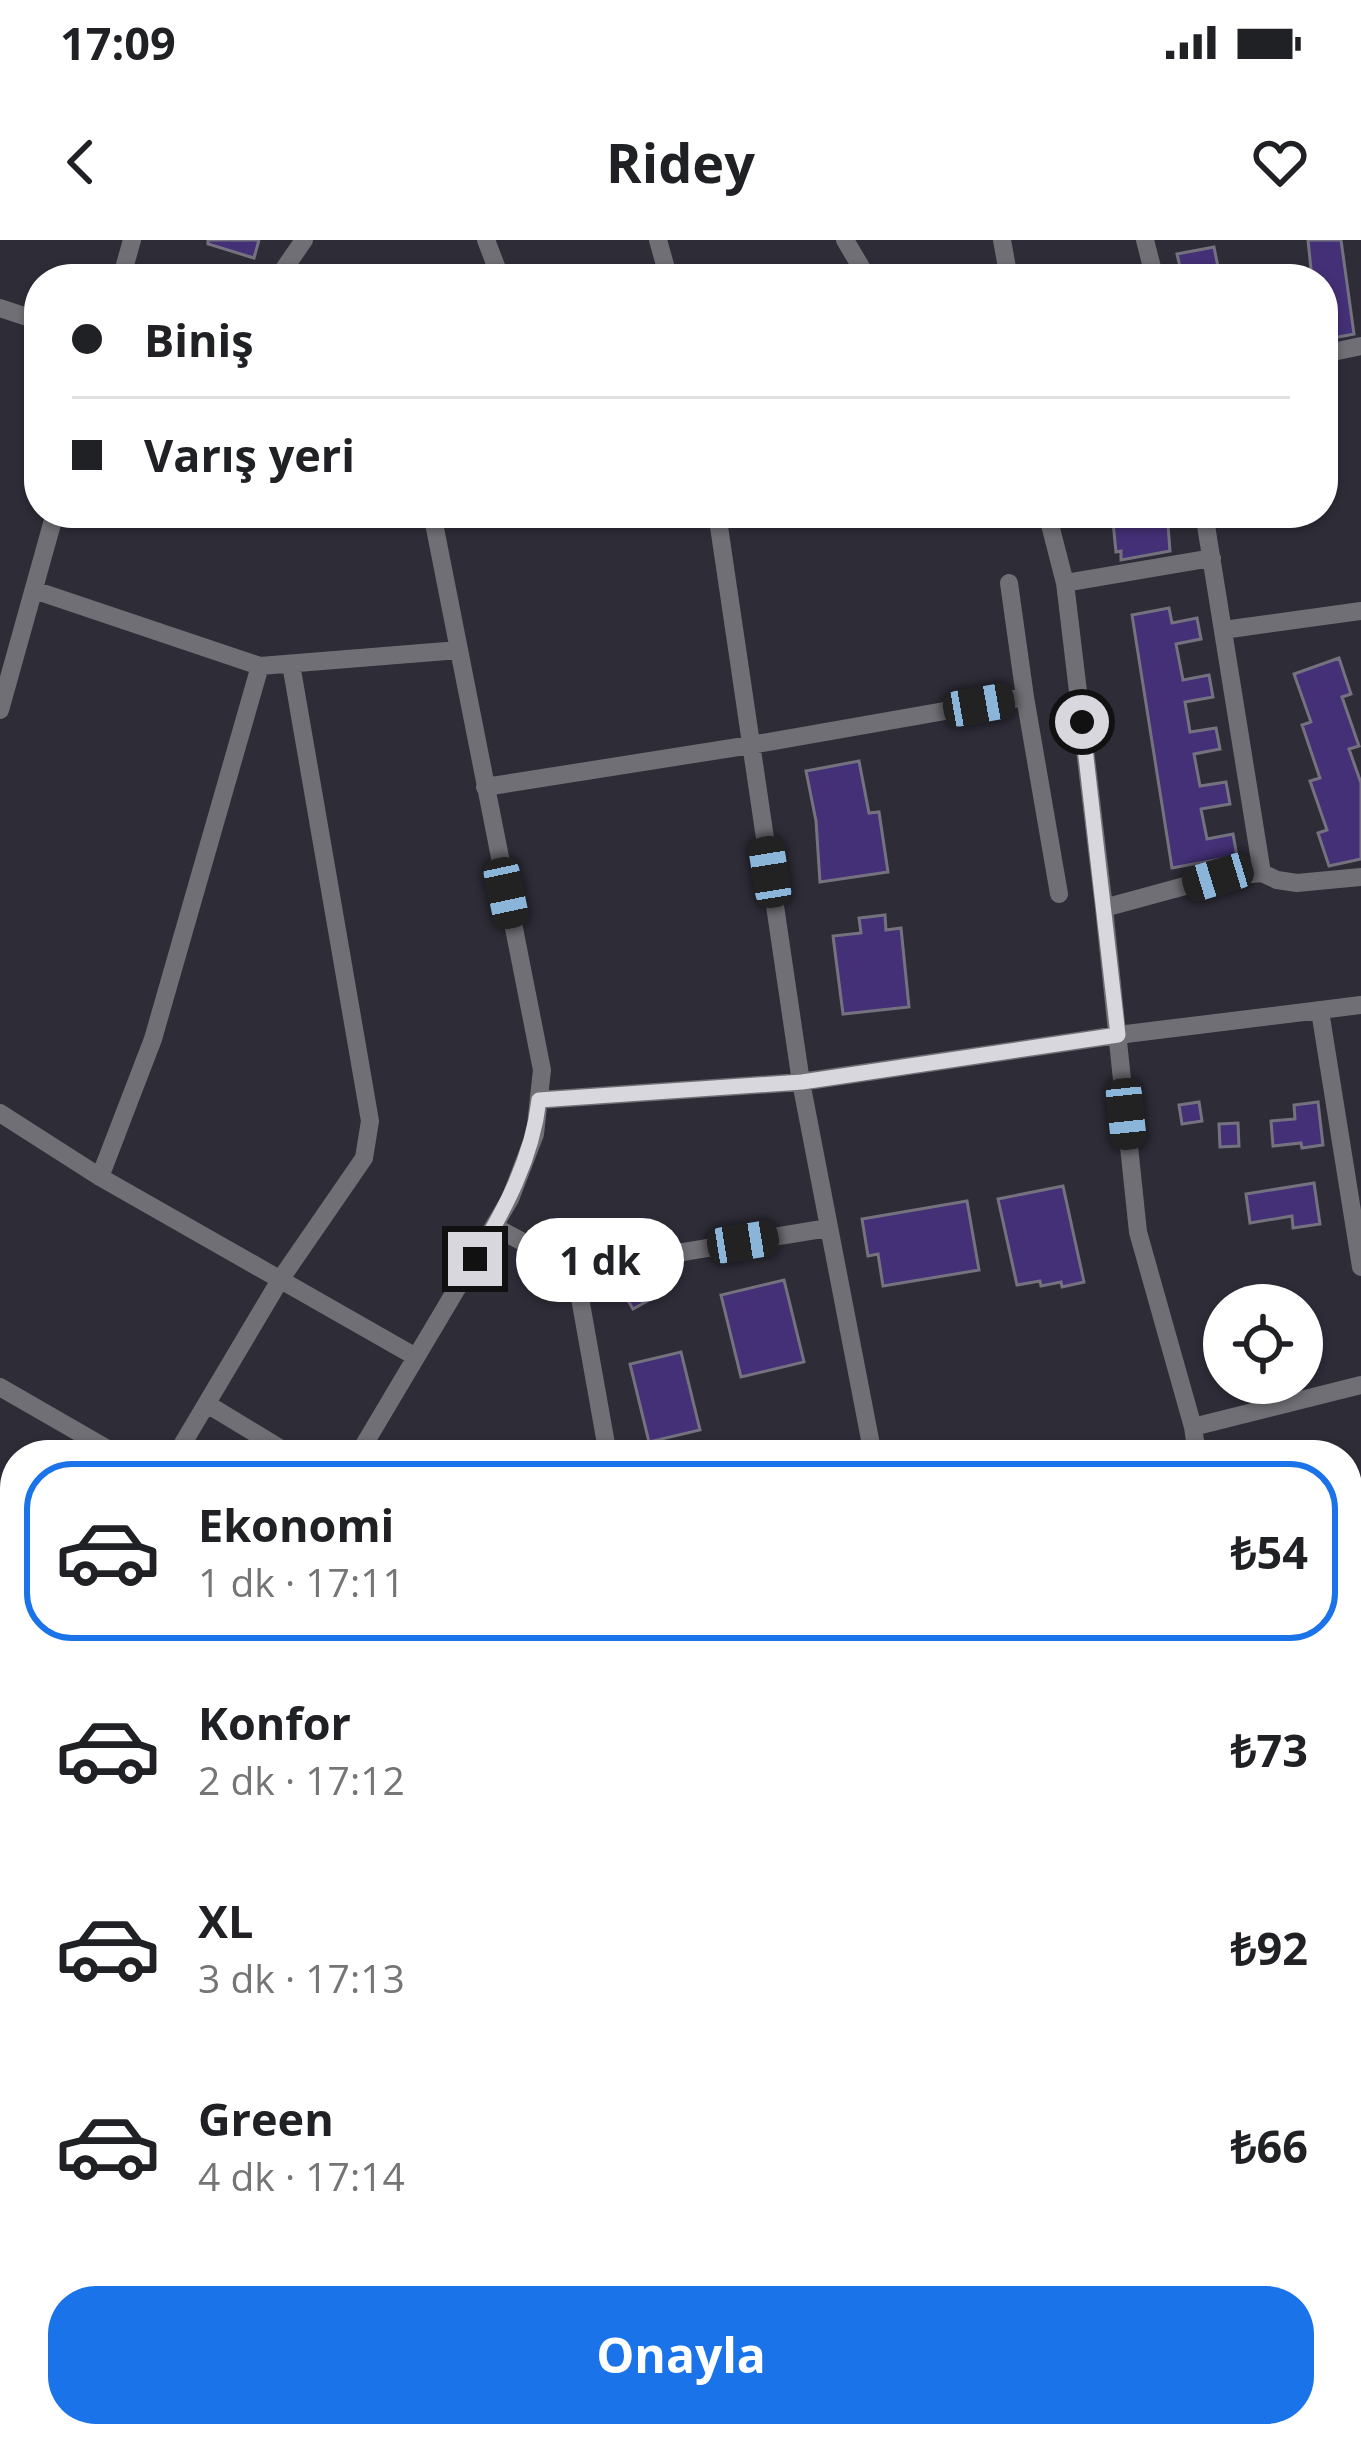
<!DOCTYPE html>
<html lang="tr">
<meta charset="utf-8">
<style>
:root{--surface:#fff;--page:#f6f6f6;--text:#202124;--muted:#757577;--line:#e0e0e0;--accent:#1a73e8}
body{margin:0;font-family:"Open Sans",sans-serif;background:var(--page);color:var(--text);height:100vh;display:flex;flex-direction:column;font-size:45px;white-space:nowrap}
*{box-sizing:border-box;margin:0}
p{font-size:39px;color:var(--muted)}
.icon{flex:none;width:66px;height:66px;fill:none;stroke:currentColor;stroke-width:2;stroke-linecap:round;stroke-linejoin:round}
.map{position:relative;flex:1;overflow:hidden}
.sheet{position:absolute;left:0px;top:1200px;width:1362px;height:1008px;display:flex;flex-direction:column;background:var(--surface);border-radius:48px 48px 0 0;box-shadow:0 3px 9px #0004}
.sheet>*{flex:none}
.top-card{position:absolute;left:24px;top:24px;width:1314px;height:264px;border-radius:48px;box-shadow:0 3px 9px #0004;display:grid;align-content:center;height:264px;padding:0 48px;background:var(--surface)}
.buttons{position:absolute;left:1203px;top:1044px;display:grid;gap:24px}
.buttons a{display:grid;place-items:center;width:120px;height:120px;border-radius:50%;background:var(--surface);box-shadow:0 3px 9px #0004;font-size:60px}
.end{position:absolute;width:54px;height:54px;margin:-27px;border:15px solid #d8d7de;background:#111;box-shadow:0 0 0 6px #111}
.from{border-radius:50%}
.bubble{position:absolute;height:84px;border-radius:42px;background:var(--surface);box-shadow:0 3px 9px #0004;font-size:39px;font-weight:700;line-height:84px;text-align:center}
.car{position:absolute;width:36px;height:72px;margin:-36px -18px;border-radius:15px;box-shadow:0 0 9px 3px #0007;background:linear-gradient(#222 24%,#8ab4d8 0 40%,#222 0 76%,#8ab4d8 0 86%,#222 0)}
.top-card b{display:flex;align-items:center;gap:42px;height:114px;font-size:45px}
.top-card b+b{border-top:3px solid var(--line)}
.top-card i{width:30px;height:30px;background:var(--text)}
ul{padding:21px 0 0;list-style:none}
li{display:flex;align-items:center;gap:36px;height:180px;margin:0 24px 18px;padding:0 24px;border:6px solid transparent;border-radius:48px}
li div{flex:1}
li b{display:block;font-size:45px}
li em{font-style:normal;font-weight:700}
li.selected{border-color:var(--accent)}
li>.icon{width:108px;height:108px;stroke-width:1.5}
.primary-button{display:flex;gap:24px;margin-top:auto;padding:24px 48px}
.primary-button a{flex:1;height:138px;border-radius:48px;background:var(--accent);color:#fff;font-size:48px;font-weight:700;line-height:138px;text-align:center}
.status{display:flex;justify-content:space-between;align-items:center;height:84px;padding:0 60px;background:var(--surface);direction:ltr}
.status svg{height:33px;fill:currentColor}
header{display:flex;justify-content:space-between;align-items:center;height:156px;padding:0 48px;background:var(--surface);font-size:54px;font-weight:700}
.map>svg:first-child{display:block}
</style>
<div class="status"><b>17:09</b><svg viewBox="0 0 49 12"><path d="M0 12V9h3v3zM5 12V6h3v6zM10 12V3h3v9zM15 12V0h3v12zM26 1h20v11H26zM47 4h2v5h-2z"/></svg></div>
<header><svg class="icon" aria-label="back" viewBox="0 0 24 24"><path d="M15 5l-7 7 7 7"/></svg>Ridey<svg class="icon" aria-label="heart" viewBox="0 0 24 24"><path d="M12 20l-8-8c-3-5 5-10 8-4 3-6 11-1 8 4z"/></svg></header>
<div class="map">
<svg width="1361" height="2208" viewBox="0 0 1361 2208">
<rect width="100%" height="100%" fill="#2e2c37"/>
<path fill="#443076" stroke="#75727f" stroke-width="3" d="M208,0h51l-5,18 -46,-14z
M1308,0h33l13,94 -31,6v-61h-11z
M1214,7l5,25 -36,7 -6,-25z
M1167,273l3,38 -49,9v-9l-5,1 -3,-30 27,-2 -1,-5z
M1169,368l3,15 25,-5 4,21 -25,5 7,36 26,-5 4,22 -28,5 5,30 26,-4 4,21 -26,5 6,32 26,-4 4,22 -29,5 6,30 26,-5 4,22 -65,12 -40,-253z
M1339,418l12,36 -9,3 17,49 -10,3 12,34v76l-32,7 -11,-33 9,-3 -17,-49 10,-3 -18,-53 9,-3 -17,-48z
M859,521l10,52 10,-1 9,60 -68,10 -4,-61 -10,-50z
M885,675l1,15 15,-2 8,79 -66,7 -10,-78 28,-3 -2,-15z
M1199,862l3,19 -20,3 -3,-19z
M1318,862l5,43 -21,3 -1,-5 -28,3 -2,-25 24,-2 -1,-14z
M1238,883l1,23 -19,1 -1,-23z
M1314,943l6,41 -27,4 -1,-12 -42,7 -4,-29z
M1063,946l21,96 -22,5 -1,-5 -20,4 -1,-5 -23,4 -19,-86z
M967,961l12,69 -96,16 -5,-32 -10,2 -6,-37z
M784,1040l20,82 -63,15 -20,-82z
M641,1042l10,17 -18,10 -10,-17z
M681,1112l19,78 -51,12 -19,-78z
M314,2193h6l26,15h-41z"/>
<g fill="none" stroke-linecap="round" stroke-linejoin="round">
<path stroke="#706f75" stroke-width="18" d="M486,0l15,39
M658,0l11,39
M845,0l23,39
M1002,0l7,39
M1145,0l10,39
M121,39l11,-39
M277,39l27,-39
M0,68l39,13
M1323,114l38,-8
M717,273l84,569 72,373
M1047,273l18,70 39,325 34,324 55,195 4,28
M1204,273l58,360
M1009,343l16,114 34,197
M1065,343l147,-25
M34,350l226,76 199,-16
M1223,390l138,-19
M0,470l55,-197
M485,547l266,-42 274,-48
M1104,668l114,-31 44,-4 15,7 20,3 64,-6
M1320,771l41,256
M539,860l262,-18 317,-47 243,-30
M0,873l100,64 316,180
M100,937l53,-138 107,-373
M495,987l80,43 253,-42
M575,1030l33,185
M0,1147l118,68
M207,1164l84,51
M1193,1187l168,-42
M176,1215l104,-175 84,-122 6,-37 -79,-457
M358,1215l152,-256 25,-65 7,-64 -110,-557
M0,1445l15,9
M1347,1523l14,-1
M0,1619l15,9
M0,1779l15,9
M1347,1890l4,74 10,67
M0,2069l15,10
M1347,2186l14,-1
M77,2193l2,15
M204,2193l27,15
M485,2193l1,15
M1017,2193l1,15
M1169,2208l123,-15"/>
</g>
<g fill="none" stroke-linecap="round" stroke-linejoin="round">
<path stroke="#d8d7de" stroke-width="15" d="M475,1019c30,-50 57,-100 64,-159l263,-18 316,-47 -36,-313"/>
</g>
</svg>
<div class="buttons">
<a><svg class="icon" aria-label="locate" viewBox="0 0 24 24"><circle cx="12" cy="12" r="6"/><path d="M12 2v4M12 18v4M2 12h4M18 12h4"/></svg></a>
</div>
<i class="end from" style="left:1082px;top:482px"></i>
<i class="end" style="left:475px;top:1019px"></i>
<div class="bubble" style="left:516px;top:978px;width:168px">1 dk</div>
<i class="car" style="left:979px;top:465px;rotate:80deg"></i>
<i class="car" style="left:770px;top:632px;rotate:351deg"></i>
<i class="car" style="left:1218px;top:637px;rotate:253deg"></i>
<i class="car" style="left:506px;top:653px;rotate:168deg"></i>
<i class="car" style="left:1126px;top:874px;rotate:174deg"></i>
<i class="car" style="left:743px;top:1002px;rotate:81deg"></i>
<div class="top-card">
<b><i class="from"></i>Biniş</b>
<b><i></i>Varış yeri</b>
</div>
<section class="sheet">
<ul>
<li class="selected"><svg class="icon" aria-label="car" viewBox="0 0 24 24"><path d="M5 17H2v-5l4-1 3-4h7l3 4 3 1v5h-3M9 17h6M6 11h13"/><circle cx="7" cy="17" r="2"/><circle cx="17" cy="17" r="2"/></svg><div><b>Ekonomi</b><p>1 dk · 17:11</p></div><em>₺54</em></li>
<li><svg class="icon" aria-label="car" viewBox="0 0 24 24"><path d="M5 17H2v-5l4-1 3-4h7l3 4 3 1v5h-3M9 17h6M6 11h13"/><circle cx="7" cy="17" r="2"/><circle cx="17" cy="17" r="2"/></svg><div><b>Konfor</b><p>2 dk · 17:12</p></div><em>₺73</em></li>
<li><svg class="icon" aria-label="car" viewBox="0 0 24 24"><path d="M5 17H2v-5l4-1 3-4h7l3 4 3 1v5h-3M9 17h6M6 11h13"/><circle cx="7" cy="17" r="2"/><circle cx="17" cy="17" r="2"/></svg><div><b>XL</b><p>3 dk · 17:13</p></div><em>₺92</em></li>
<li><svg class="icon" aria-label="car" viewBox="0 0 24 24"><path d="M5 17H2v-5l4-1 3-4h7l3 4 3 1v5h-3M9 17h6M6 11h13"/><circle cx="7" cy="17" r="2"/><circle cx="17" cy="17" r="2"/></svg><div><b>Green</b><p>4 dk · 17:14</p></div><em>₺66</em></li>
</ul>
<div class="primary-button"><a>Onayla</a></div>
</section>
</div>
